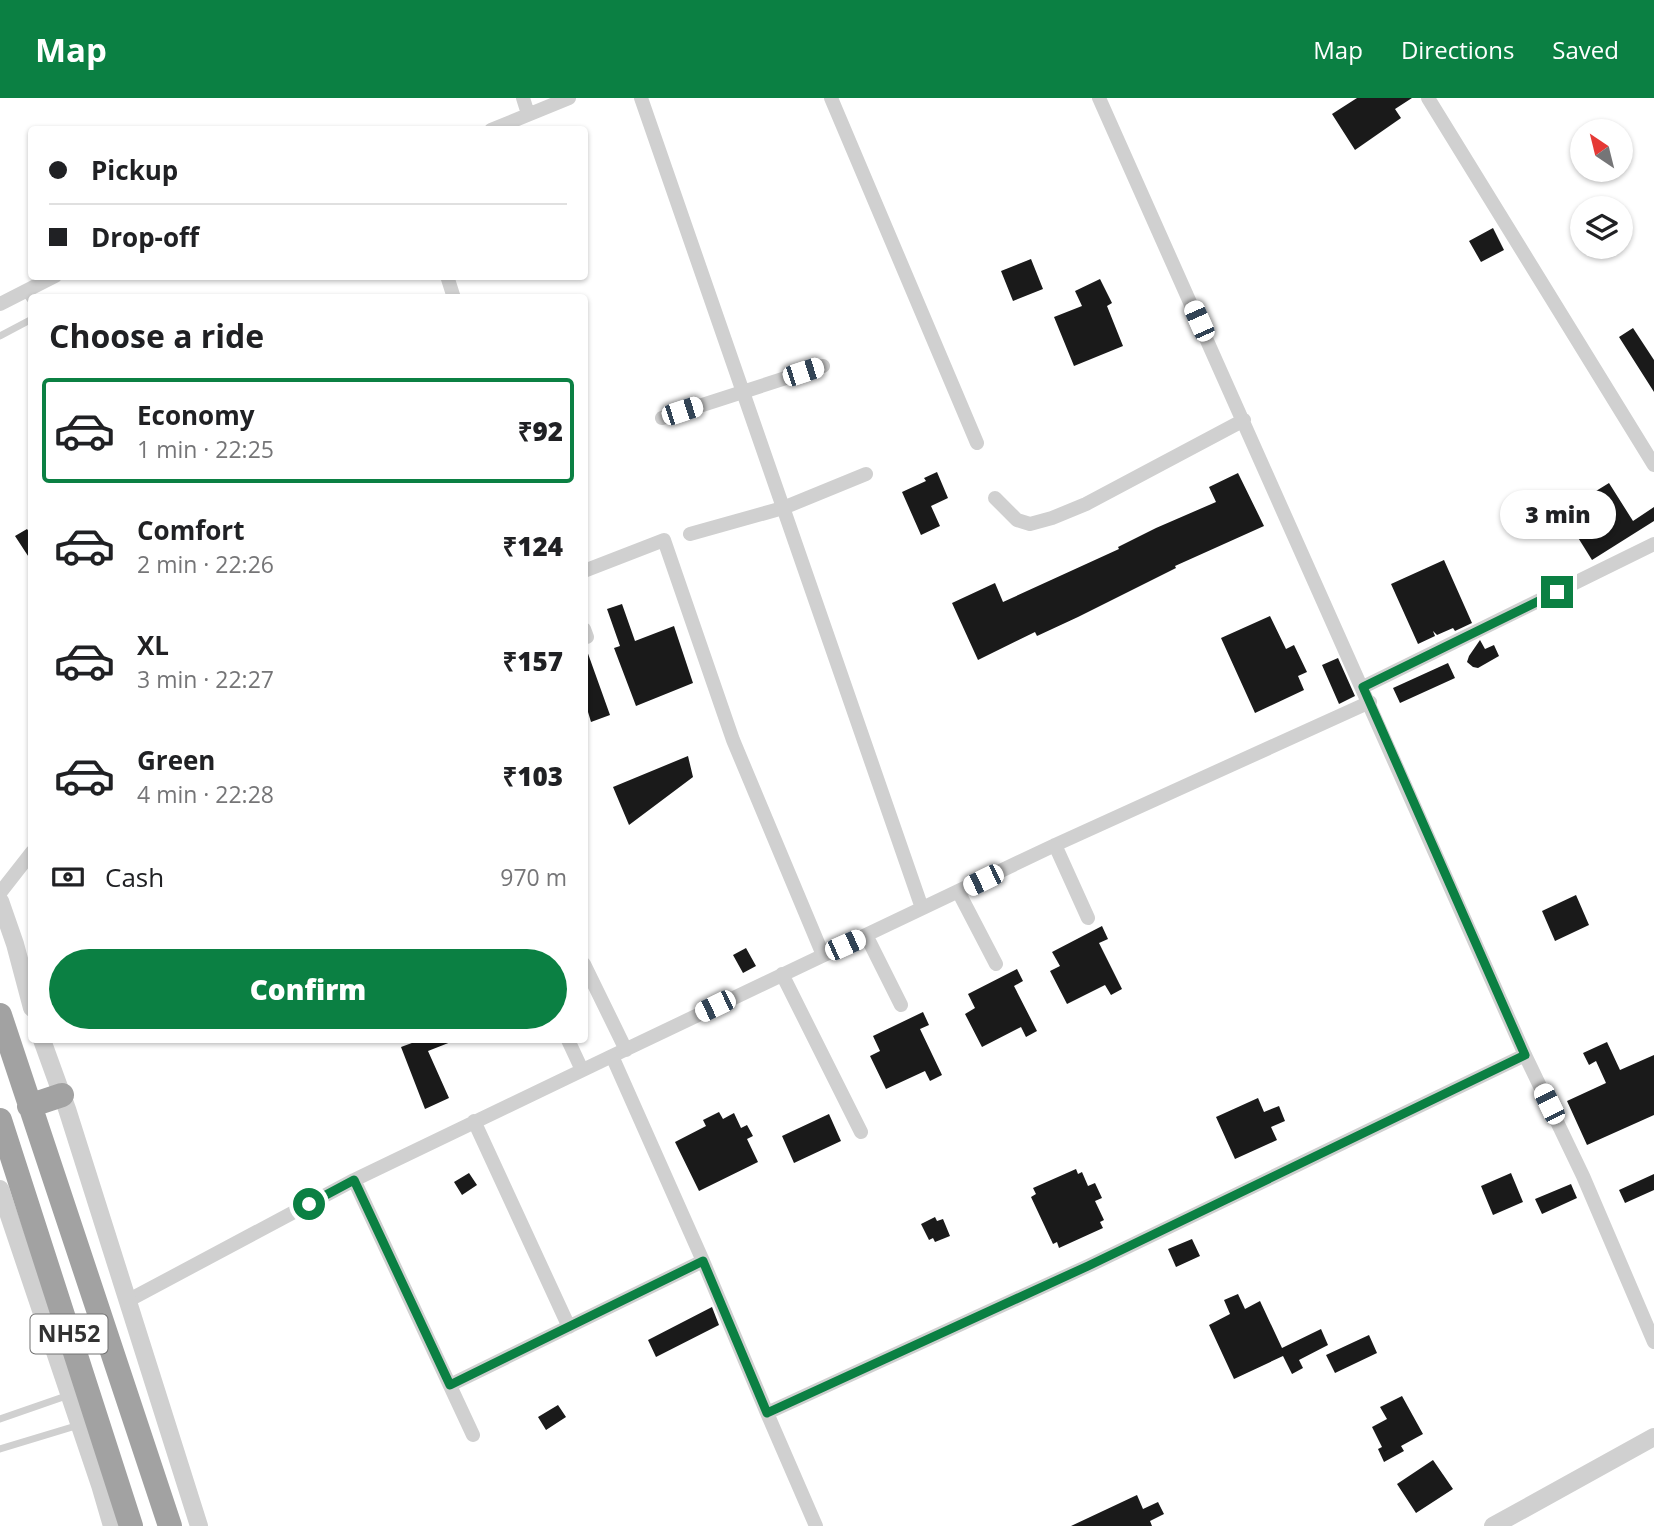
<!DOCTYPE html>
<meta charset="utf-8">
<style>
:root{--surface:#fff;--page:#f2f2f2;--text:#202124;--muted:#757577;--line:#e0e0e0;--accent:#0b8043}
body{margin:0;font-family:"Open Sans",sans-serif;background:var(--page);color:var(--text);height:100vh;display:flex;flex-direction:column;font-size:26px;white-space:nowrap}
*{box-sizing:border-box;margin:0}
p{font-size:23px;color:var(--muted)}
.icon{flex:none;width:38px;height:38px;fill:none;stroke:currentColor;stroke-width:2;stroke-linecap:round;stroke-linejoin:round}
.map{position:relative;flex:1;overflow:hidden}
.sheet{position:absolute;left:28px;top:196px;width:560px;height:749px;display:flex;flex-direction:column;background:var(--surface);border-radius:7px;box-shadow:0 2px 5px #0004}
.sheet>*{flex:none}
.guide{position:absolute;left:28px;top:28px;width:560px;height:154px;border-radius:7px;box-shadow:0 2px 5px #0004;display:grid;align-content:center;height:154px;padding:0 21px;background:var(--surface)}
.needle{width:46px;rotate:325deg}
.tools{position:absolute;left:1570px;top:21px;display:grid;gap:14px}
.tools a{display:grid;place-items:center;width:63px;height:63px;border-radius:50%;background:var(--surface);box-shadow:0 2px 5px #0004;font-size:35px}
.end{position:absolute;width:32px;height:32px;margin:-16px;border:9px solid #0b8043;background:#fff;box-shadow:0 0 0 4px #fff}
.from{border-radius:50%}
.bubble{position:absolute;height:49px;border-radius:24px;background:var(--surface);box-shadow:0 2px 5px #0004;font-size:23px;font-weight:800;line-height:49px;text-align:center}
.car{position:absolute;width:21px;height:42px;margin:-21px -10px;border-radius:9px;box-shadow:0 0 5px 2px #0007;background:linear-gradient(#fff 24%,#345 0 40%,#fff 0 76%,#345 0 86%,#fff 0)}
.guide b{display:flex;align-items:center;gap:24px;height:66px;font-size:26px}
.guide b+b{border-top:2px solid var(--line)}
.guide i{width:18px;height:18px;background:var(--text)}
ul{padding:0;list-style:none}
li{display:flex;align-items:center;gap:21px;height:105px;margin:0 14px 10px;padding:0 7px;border:4px solid transparent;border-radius:7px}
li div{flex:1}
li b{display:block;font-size:26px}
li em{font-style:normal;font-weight:800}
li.active{border-color:var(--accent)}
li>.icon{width:63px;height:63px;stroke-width:1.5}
h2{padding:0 21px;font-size:32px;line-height:84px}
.pay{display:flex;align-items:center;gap:18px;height:77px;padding:0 21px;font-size:26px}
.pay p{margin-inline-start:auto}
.cta{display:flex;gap:14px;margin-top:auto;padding:14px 21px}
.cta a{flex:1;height:80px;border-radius:42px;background:var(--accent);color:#fff;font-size:28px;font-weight:800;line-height:80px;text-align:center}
header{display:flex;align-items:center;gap:42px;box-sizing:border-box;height:98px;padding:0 35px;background:var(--accent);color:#fff}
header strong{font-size:33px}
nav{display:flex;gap:38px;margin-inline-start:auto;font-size:24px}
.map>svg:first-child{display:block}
</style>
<header>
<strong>Map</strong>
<nav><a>Map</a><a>Directions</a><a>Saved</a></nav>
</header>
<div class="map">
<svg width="1654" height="1428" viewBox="0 0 1654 1428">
<rect width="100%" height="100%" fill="#fff"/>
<path fill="#1a1a1a" d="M1357,0h55l-17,11 6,9 -46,32 -23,-36z
M1493,130l11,22 -23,12 -12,-21z
M1031,161l12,30 -30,12 -12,-30z
M1100,181l12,24 -5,3 16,40 -49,20 -20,-49 28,-11 -7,-15z
M1633,230l21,32v32l-35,-55z
M937,374l11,26 -17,8 9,20 -19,9 -19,-43 24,-11 -2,-3z
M1238,375l26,53 -89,40 1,2 -98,49 -41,19 -2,-4 -57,28 -26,-57 43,-20 8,19 116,-53 -1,-2 38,-19 60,-26 -7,-15z
M1609,385l24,38 21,-14v14l-62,39 -30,-48z
M27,431l5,7v26l-17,-26z
M1444,462l28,63 -17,8 -2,-3 -16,7 -4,-4 2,5 -17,8 -27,-60z
M622,506l13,37 39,-15 19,57 -57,23 -22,-58 6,-2 -13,-37z
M1270,518l16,33 8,-4 13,27 -9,4 6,14 -49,23 -34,-75z
M1480,542l5,9 9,-4 5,11 -21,12 -5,-1 -6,-5 2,-6z
M584,550h2l24,67 -19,7 -3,-10 -4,1z
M1338,560l17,38 -16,8 -17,-39z
M1448,565l7,15 -55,25 -7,-15z
M688,658l5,21 -64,48 -16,-38z
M1576,797l13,30 -34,16 -13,-30z
M1102,828l6,13 -9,4 23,46 -11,6 -6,-10 -38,19 -17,-33 10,-5 -8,-14z
M746,850l10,18 -13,7 -10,-18z
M1017,871l6,12 -9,5 23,45 -11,6 -5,-10 -39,20 -17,-33 10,-6 -7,-14z
M923,914l6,13 -9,4 22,46 -12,6 -5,-10 -39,18 -16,-33 10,-5 -7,-15z
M420,942h36l-28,11 21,47 -24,11 -24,-62z
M1607,944l13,28 34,-15v60l-67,30 -20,-44 39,-18 -10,-22 -7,4 -6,-12z
M1258,1000l6,14 15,-6 6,15 -14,6 6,13 -42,19 -19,-42z
M719,1014l4,7 11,-6 7,15 6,-3 6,11 -6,3 11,23 -59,29 -24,-49 31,-16 -3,-6z
M829,1016l12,27 -47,22 -12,-27z
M1076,1071l2,5 4,-2 6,14 7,-3 7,15 -7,3 9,19 -4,2 3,6 -44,20 -2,-6 -4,2 -22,-47 5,-3 -3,-6z
M469,1075l8,12 -15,10 -8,-13z
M1511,1075l12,29 -30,13 -12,-29z
M1654,1076v16l-29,13 -6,-13z
M1571,1086l6,14 -35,16 -7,-15z
M935,1119l2,4 6,-2 7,17 -15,6 -2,-4 -4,2 -8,-16z
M1192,1141l8,17 -24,11 -8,-18z
M1238,1196l7,15 15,-8 22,47 39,-19 7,16 -29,15 4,8 -11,6 -9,-18 -49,23 -25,-54 21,-11 -6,-14z
M712,1209l7,18 -63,32 -8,-17z
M1369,1237l8,18 -42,20 -9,-18z
M1402,1298l21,38 -22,12 3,5 -20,11 -6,-13 4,-2 -10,-20 15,-8 -7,-12z
M558,1307l8,12 -20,13 -8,-13z
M1433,1362l20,29 -37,24 -19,-29z
M1137,1397l6,14 15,-7 6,12 -14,7 2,5h-81z"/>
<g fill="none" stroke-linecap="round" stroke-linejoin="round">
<path stroke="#d0d0d0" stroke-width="7" d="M24,193l8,11
M0,238l32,-17
M0,1321l69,-24
M0,1351l79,-24"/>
<path stroke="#d0d0d0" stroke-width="14" d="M523,0l5,16
M641,0l281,810
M831,0l146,345
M1099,0l426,957 58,121 71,166
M1428,0l226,367
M491,32l78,-32
M447,178l7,22
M0,206l55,-28
M662,320l161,-52
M995,400l22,22 13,4 22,-6 34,-14 158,-84
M690,436l93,-26 83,-34
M584,473l80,-31 69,200 90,215
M584,531l3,8
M1363,589l291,-143
M1370,604l-315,143 -443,211 91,205 64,152 321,-147 437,-211
M1055,747l33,73
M958,793l38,73
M0,795l32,-41
M866,837l35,70
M584,866l42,86
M782,876l79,158
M568,942l14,30
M474,1023l95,206
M354,1082l119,255
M129,1202l225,-120 258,-124
M450,1287l253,-124
M767,1315l49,113"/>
<path stroke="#d0d0d0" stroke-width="18" d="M0,803l15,43 17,64
M42,942l25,69 132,417
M0,1091l100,296 12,41
M1493,1428l161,-89"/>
<path stroke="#a2a2a2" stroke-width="24" d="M0,917l170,511
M29,1008l33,-11
M0,1022l131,406"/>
</g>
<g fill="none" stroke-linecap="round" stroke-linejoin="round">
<path stroke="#0b8043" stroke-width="9" d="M309,1106l45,-24 96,205 253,-124 64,152 321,-147 437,-211 -162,-368 194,-95"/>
</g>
<g text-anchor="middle" stroke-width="7" stroke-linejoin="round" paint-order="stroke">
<rect fill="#fff" stroke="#707070" stroke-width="2" x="30.5" y="1216.5" width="77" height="39" rx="5"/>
<g font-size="23" font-weight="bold" fill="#333">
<text x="69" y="1244">NH52</text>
</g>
</g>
</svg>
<div class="tools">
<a><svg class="needle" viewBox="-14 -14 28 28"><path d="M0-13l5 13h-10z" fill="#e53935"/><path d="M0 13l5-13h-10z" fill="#757577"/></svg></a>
<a><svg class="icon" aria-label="layers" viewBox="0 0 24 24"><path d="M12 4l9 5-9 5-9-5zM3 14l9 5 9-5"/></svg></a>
</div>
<i class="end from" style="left:309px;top:1106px"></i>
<i class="end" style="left:1557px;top:494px"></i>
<div class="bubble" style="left:1500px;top:392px;width:116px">3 min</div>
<i class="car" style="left:1199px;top:223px;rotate:336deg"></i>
<i class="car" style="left:803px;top:274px;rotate:72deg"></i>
<i class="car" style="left:682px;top:313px;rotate:72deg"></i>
<i class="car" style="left:983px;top:782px;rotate:244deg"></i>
<i class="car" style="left:845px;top:847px;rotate:66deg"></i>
<i class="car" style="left:715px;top:908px;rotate:244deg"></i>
<i class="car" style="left:1549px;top:1006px;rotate:334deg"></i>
<div class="guide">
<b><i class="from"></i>Pickup</b>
<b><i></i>Drop-off</b>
</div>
<section class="sheet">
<h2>Choose a ride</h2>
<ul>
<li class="active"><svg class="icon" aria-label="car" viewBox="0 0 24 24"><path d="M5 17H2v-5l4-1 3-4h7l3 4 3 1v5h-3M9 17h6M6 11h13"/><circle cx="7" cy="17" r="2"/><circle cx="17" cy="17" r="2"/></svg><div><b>Economy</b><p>1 min · 22:25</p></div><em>₹92</em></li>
<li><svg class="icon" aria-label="car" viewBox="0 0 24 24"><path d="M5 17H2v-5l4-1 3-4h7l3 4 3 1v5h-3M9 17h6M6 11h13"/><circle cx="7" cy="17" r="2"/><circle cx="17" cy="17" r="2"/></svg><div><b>Comfort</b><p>2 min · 22:26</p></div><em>₹124</em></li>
<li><svg class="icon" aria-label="car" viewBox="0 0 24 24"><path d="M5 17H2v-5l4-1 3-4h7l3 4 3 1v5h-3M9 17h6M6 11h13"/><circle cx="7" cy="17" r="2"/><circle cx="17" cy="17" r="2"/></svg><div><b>XL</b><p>3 min · 22:27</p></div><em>₹157</em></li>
<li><svg class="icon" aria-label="car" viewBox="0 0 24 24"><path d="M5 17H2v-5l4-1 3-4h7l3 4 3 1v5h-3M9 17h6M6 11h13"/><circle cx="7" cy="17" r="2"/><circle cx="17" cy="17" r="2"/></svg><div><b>Green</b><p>4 min · 22:28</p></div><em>₹103</em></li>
</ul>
<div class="pay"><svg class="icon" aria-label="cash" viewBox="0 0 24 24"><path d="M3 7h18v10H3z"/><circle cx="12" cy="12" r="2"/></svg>Cash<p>970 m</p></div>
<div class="cta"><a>Confirm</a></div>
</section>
</div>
